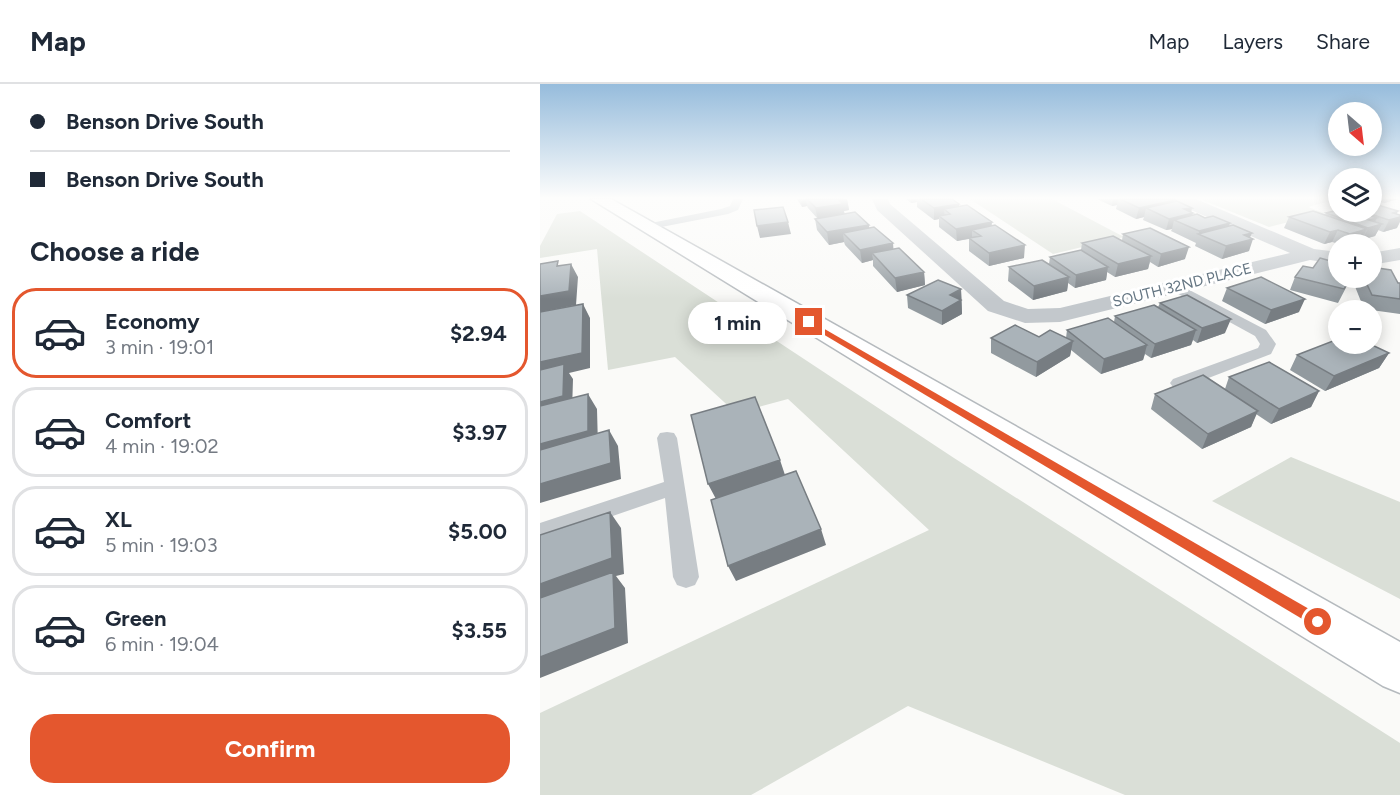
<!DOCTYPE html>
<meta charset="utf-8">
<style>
:root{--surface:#fff;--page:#f6f6f7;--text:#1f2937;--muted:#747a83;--line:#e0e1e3;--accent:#e4572e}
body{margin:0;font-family:Figtree,sans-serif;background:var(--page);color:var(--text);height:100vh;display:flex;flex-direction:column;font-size:22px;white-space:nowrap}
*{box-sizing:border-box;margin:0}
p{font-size:20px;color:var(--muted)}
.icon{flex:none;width:33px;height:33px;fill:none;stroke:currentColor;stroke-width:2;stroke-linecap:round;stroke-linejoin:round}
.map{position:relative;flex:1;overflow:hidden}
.side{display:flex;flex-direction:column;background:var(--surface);width:540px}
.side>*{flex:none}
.hud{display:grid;align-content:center;height:132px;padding:0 30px;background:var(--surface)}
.needle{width:39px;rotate:152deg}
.tools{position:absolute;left:788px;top:18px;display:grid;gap:12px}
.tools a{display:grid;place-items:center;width:54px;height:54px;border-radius:50%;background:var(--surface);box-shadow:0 3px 15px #0003;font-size:30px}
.end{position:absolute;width:27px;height:27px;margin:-14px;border:8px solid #e4572e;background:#fff;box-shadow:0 0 0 3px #fff}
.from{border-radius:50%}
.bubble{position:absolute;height:42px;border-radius:21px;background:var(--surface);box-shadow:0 3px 15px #0003;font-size:20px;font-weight:700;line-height:42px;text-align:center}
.hud b{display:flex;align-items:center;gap:21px;height:57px;font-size:22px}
.hud b+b{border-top:2px solid var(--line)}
.hud i{width:15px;height:15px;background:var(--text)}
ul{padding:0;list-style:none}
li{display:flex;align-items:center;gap:18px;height:90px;margin:0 12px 9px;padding:0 18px;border:3px solid var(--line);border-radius:24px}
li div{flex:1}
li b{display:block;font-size:22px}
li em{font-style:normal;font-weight:700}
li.current{border-color:var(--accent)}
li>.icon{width:54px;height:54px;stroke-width:1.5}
h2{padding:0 30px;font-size:27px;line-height:72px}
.button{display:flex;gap:12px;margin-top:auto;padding:12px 30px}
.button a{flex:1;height:69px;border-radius:24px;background:var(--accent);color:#fff;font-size:24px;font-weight:700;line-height:69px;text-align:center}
header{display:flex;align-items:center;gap:36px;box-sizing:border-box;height:84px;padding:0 30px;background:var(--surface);border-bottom:2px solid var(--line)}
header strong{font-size:28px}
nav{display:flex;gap:33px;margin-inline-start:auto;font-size:21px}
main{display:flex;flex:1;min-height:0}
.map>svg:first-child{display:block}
</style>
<header>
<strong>Map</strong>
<nav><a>Map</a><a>Layers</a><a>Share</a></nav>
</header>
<main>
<section class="side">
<div class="hud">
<b><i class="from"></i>Benson Drive South</b>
<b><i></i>Benson Drive South</b>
</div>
<h2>Choose a ride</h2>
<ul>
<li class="current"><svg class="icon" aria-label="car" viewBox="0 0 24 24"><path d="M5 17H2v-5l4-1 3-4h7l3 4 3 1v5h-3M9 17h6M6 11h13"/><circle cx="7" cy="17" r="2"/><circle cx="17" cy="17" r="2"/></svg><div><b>Economy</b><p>3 min · 19:01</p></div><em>$2.94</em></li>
<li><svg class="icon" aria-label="car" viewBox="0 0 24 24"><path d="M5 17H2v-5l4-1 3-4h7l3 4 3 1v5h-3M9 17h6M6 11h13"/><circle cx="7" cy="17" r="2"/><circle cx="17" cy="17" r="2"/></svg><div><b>Comfort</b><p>4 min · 19:02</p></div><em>$3.97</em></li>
<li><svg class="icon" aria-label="car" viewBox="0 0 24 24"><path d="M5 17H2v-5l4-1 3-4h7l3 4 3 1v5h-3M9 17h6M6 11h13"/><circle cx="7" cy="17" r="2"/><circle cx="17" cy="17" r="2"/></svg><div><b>XL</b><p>5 min · 19:03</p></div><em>$5.00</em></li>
<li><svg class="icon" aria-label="car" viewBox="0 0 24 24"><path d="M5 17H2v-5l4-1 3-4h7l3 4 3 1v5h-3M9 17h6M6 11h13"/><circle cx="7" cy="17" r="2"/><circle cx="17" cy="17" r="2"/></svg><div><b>Green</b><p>6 min · 19:04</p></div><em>$3.55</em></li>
</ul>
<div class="button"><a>Confirm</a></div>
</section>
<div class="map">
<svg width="860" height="711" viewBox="0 0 860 711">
<rect width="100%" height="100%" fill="#fafaf8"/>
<path fill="#dadfd7" d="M430,115h82l72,38 -71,17z
M660,115h124l6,2 -22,6 16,6 -55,14z
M40,127l374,247 446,285v52h-275l-217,-89 -157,89h-211v-82l389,-183 -141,-131 -52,14 -61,-56 -67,13 -11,-121 -57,9v-12l17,-32z
M751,373l109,45v97l-188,-98z"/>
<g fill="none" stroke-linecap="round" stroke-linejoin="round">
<defs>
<path id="primary" d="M51,115h20l789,443v51l-17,-7z"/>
</defs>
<use href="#primary" stroke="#b5babe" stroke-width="3"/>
<path fill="#c3c8cc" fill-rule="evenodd" d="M193,115h10l-5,11 -10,4 -82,16 -5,-3 5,-3 75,-15 9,-3z
M636,199l90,47 10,14 -5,10 -86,33h-12l-3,-4 3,-4 85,-31 2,-4 -5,-8 -84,-46 -2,-3z
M127,348l7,1 3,5 22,139 -4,8 -9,3 -9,-3 -4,-8 -8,-79 -125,43v-18l124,-41 -7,-44 3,-5z"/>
<path fill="#c3c8cc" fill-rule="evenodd" d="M332,115h16l2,5 114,97 24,8 32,-1 230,-55 -115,-50 -2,-4h23l118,50 24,3v12l-28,-4 -250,62 -35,1 -37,-12 -111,-101z
M860,164v12l-29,5v-12z"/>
<use href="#primary" fill="#fff" fill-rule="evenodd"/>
</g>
<path fill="#929a9f" d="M257,115h50l2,11 -5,1v3l25,11v3l24,15v6l31,23 1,13 -28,7 -24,-26v-6l-11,3 -17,-18 -1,-3 -15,3 -12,-15 -2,-11 2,-1 -9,-10 -1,-2 -5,1z
M366,115h46l7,5v3l33,19 32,32 -35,8 -20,-15v-12l-12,2 -18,-14v-8l-5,1 -17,-13v-5l-6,1z
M557,115h76l2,1 -1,2 17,10 1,3 13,3 24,8 21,12 -1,13 -27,8 -27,-13 1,-3 -25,-12 1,-2 -6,1 -23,-10 1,-3 -8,2 -20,-10 1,-4 -5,1z
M788,115h10v3z
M831,115h27l-14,4 -4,-1 -1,3 18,9v14l-14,4 -5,-2 -3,6 -13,3 -1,3 -10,2h-12l-7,-2 -8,2 -40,-16 5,-11 36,-2 1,-2 12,-1h33z
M583,150l62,25 -27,8 -8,-5 -2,7 -33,8 -8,-5 -1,8 -31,8 -7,-5 -1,8 -34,9 -25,-19 1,-14 40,-3 1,-7 31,-7 1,-7 40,-3z
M773,184l38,10 -13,25 -48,-13 5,-13z
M813,194h18l29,5v31l-36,-5 -12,-30z
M687,204l72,24 -34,12 -43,-23z
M421,205l1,25 -20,11 -34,-17 -1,-13z
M620,219l65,30 -28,10 -4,-3 -2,5 -40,13 -6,-4 -2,6 -42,14 -30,-24 -1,6 -34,21 -45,-24v-15l48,-1 27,1 1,-8 47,-8 1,-6 43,-9z
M849,269l-10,15 -54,23 -35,-21 7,-15z
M689,293l90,14 -8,16 -40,17 -15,-10 -5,13 -49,22 -51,-40 4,-15 70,-5z"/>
<path fill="#777d82" d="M273,115h34l2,11 -5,1 1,4 -27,5z
M371,115h5l1,3 -6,1z
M573,115h5l-1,6 -5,1z
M831,115h11l-5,9 -6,1z
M846,115h12l-14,4z
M266,116l1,6 -5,1 -1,-6z
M635,116l-3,11 -26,-3 -2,9 -8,2 3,-11z
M419,120v11l-9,-1 -6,-5 1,9 -6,-2v3l-5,1v-12z
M652,124l-1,6 2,-1 -3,12 -16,-5 -2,9 -6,1 3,-11 15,-10z
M858,127l-3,7 5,-1v5l-3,6 -14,4 10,-19z
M837,134l-4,8 9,-2 -7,12 -13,4 6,-12 1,-8z
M248,138l3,12 -31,4 -3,-12z
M452,138l-1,12 -19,-4v8l-15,3 -1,-12z
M690,139l-4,12 -27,-1v-3z
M329,141l1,12 -27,-4 1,9 -15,3 -2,-13z
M827,145l-6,13 -10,2h-6l5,-10z
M798,146l-6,12 -8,2 6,-12z
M712,149l-3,7 4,-1 -4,12 -27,8 4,-13 18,-11z
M353,159l1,13 -22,-3 1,7 -11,3 -2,-13z
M485,161l-1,13 -35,8v-13z
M649,163l-4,12 -27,8 3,-13z
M611,172l-3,13 -33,8 3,-13z
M31,180l7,13 -2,28 -36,7v-16z
M568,183l-2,13 -31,8 1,-13z
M384,188l1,13 -28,7 -2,-14z
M529,193l-2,14 -34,9 1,-14z
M421,205l1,25 -20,11v-14l8,-16z
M765,215l-6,13 -34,12 6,-14z
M43,220l7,14v50l-21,5 4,6 -1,32 -32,9v-58z
M691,235l-6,14 -28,10 5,-15z
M656,246l-5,15 -40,13 4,-14z
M533,257l-3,15 -34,21 1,-15z
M607,261l-4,15 -42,14 3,-15z
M849,269l-10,15 -54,23 9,-15z
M779,307l-8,16 -40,17 8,-15z
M48,310l9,15 1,38 -58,16v-19z
M718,327l-7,16 -49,22 6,-15z
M69,346l9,16 3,33 -81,24v-19z
M240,376l5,15 -69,24 -8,-15z
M70,428l11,16 3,46 -8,2 9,12 3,55 -88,35v-94z
M281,445l5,16 -90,36 -8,-15z"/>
<path fill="#aab3b9" stroke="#777d82" stroke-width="1.5" d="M267,115h36l-4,1 4,4 -27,4z
M381,115h31l7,5 -25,4z
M580,115h53l2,1 -36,8z
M637,117l15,7 -8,1 9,4 -24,6 -23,-11z
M831,119l27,8 -5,2 7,2v2l-11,3 -25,-8h7z
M427,121l25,17 -36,7 -17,-13 11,-2 -6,-5z
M243,123l5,15 -31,4 -3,-16z
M798,126v2h21l18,6 -8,2 13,4 -14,4 -42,-15z
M773,127l54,18 -17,5 -12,-4 -8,2 -41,-15z
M315,128l14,13 -42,7 -12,-13z
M657,130l8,4 8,-2 17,7 -31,8 -25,-11z
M455,141l30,20 -36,8 -20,-15 12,-2 -9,-6z
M693,141l19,8 -8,2 9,4 -27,7 -28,-12z
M334,143l19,16 -33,7 -17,-17z
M610,144l39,19 -28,7 -38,-20z
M573,152l38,20 -33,8 -36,-21z
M359,164l25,24 -29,6 -23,-25z
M541,166l27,17 -32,8 -26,-18z
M780,174l18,5v15h13l-7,11 -49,-12 8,-11 10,2z
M502,176l27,17 -35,9 -25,-19z
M18,177l-1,5 14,-2 -2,27 -29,5v-32z
M831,183l20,3 7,13h2v16l-28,-4 -8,-17h7z
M721,193l44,22 -34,11 -44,-22z
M398,196l23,9 -11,6 11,5 -19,11 -35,-16z
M647,211l44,24 -29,9 -42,-25z
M43,220l-1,49 -42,9v-50z
M614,221l42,25 -41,14 -40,-28z
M568,234l39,27 -43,14 -37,-29z
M475,241l24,12 11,-7 23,11 -36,21 -46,-24z
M798,255v5h32l19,9 -55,23 -37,-21z
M729,278l50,29 -40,18 -50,-32z
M24,280l-1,32 -23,6v-32z
M663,291l55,36 -50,23 -53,-40z
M48,310v37l-48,13v-38z
M215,313l25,63 -72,24 -17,-69z
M69,346l2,33 -71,21v-34z
M256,387l25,58 -93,37 -17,-66z
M70,428l2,46 -72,26v-49z
M73,488l2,56 -75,29v-59z"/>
<linearGradient id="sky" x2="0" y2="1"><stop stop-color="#96bcdc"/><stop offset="0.53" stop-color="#fdfdfc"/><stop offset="1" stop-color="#fdfdfc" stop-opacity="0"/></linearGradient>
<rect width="860" height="215" fill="url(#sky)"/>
<path fill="#e4572e" d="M269,236l514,297 2,5 -2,4 -5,2 -4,-2 -508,-302z"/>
<g text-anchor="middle" stroke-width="6" stroke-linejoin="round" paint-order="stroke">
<g font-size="15" fill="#657683" stroke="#fff">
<text transform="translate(642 201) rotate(-14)" y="5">SOUTH 32ND PLACE</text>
</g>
</g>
</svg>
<div class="tools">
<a><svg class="needle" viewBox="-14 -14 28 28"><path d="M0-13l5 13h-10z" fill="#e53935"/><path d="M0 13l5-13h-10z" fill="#747a83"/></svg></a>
<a><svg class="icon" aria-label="layers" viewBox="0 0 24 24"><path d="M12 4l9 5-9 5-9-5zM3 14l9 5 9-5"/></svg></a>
<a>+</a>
<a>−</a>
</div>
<i class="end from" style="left:778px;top:538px"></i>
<i class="end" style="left:269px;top:238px"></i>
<div class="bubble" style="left:148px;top:218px;width:99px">1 min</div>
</div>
</main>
